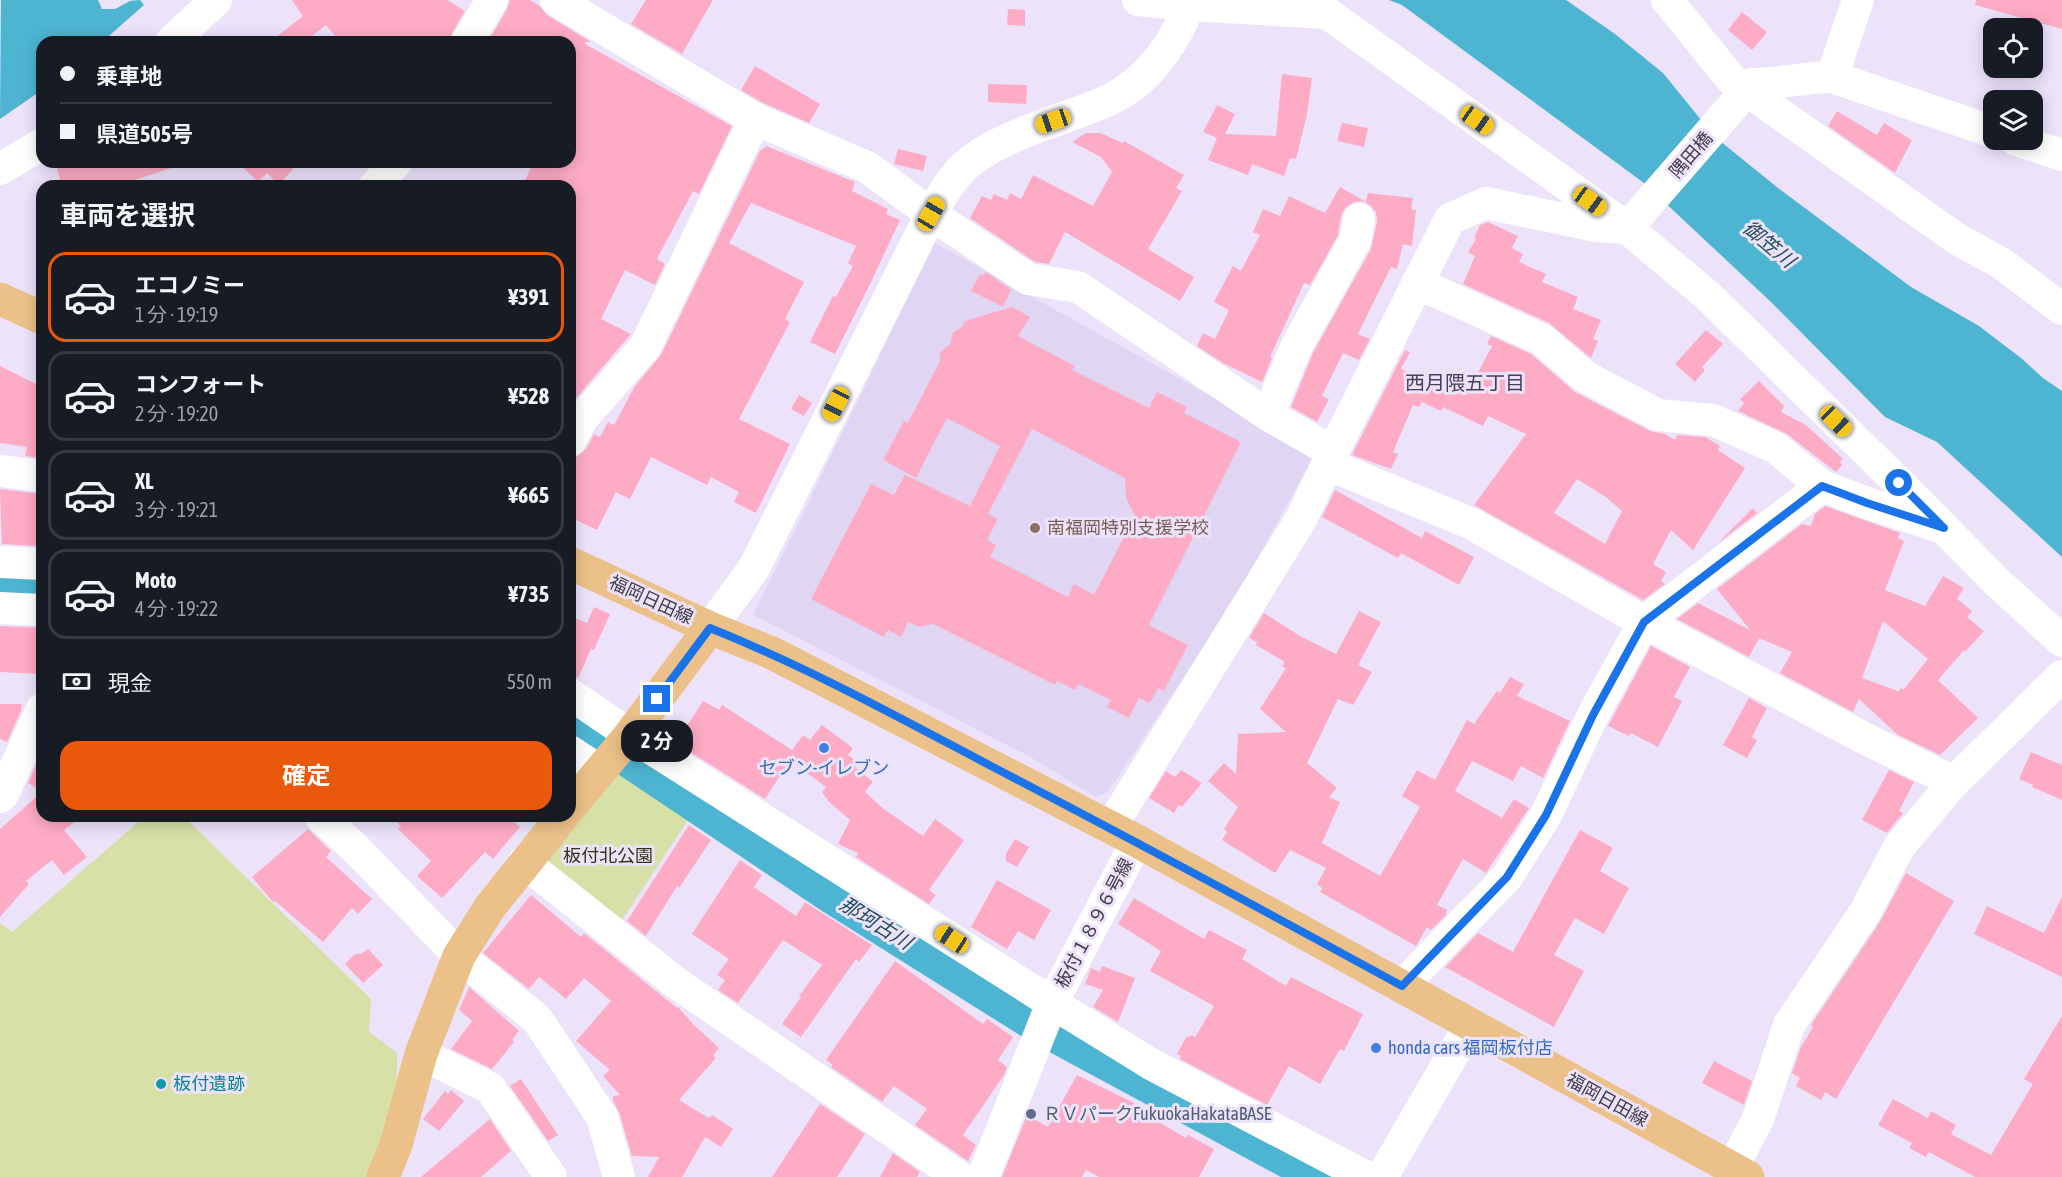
<!DOCTYPE html>
<html lang="ja">
<meta charset="utf-8">
<style>
:root{--surface:#171b24;--page:#242831;--text:#f1f3f6;--muted:#9ea1a6;--line:#363941;--accent:#ea580c}
body{margin:0;font-family:"Asap Condensed","Noto Sans JP",sans-serif;background:var(--page);color:var(--text);height:100vh;display:flex;flex-direction:column;font-size:22px;white-space:nowrap}
*{box-sizing:border-box;margin:0}
p{font-size:20px;color:var(--muted)}
.icon{flex:none;width:33px;height:33px;fill:none;stroke:currentColor;stroke-width:2;stroke-linecap:round;stroke-linejoin:round}
.map{position:relative;flex:1;overflow:hidden}
.sheet{position:absolute;left:36px;top:180px;width:540px;height:642px;display:flex;flex-direction:column;background:var(--surface);border-radius:18px;box-shadow:0 3px 15px #0003}
.sheet>*{flex:none}
.guide{position:absolute;left:36px;top:36px;width:540px;height:132px;border-radius:18px;box-shadow:0 3px 15px #0003;display:grid;align-content:center;height:132px;padding:0 24px;background:var(--surface)}
.fabs{position:absolute;left:1983px;top:18px;display:grid;gap:12px}
.fabs a{display:grid;place-items:center;width:60px;height:60px;border-radius:12px;background:var(--surface);box-shadow:0 3px 15px #0003;font-size:30px}
.end{position:absolute;width:27px;height:27px;margin:-14px;border:8px solid #1a73e8;background:#fff;box-shadow:0 0 0 3px #fff}
.from{border-radius:50%}
.bubble{position:absolute;height:42px;border-radius:18px;background:var(--surface);box-shadow:0 3px 15px #0003;font-size:20px;font-weight:700;line-height:42px;text-align:center}
.car{position:absolute;width:18px;height:36px;margin:-18px -9px;border-radius:8px;box-shadow:0 0 4px 2px #0007;background:linear-gradient(#f5c518 24%,#345 0 40%,#f5c518 0 76%,#345 0 86%,#f5c518 0)}
.guide b{display:flex;align-items:center;gap:21px;height:57px;font-size:22px}
.guide b+b{border-top:2px solid var(--line)}
.guide i{width:15px;height:15px;background:var(--text)}
ul{padding:0;list-style:none}
li{display:flex;align-items:center;gap:18px;height:90px;margin:0 12px 9px;padding:0 12px;border:3px solid var(--line);border-radius:18px}
li div{flex:1}
li b{display:block;font-size:22px}
li em{font-style:normal;font-weight:700}
li.selected{border-color:var(--accent)}
li>.icon{width:54px;height:54px;stroke-width:1.5}
h2{padding:0 24px;font-size:27px;line-height:72px}
.pay{display:flex;align-items:center;gap:15px;height:66px;padding:0 24px;font-size:22px}
.pay p{margin-inline-start:auto}
.cta{display:flex;gap:12px;margin-top:auto;padding:12px 24px}
.cta a{flex:1;height:69px;border-radius:18px;background:var(--accent);color:#fff;font-size:24px;font-weight:700;line-height:69px;text-align:center}
.map>svg:first-child{display:block}
</style>
<div class="map">
<svg width="2062" height="1177" viewBox="0 0 2062 1177">
<rect width="100%" height="100%" fill="#ece3fb"/>
<path fill="#e0d6f3" d="M935,243l380,211 -82,148 -125,190 -12,5 -69,-42 -274,-140z"/>
<path fill="#d7e0a6" d="M620,771l68,49 -70,106 -74,-69z
M145,816h38l188,183 -2,33 28,21 -1,57 -28,67h-368v-254l12,9z"/>
<path fill="#4db5d1" d="M1,0h97l4,9h13l15,-8 10,-1 4,5 -42,37h-60v48l-42,29z
M1389,0h177l49,34 48,39 52,64 63,51 133,99 68,39 42,32 22,20 19,13v166l-125,-115 -52,-25 -114,-115 -127,-119 -242,-178z
M0,569l42,2v34l-42,-2z
M570,700l784,477h-73l-252,-136 -210,-132 -249,-167z"/>
<path fill="#feabc6" fill-rule="evenodd" d="M292,0h155l18,11 -13,22 -3,9h-109l-14,-17 -22,17h-34l33,-26z
M510,0h20l10,6 7,9 44,27h-5l-1,2 147,82 -33,68 -6,-3 -36,68 8,5 -10,21 -30,-15 -24,49 30,15 -61,71v-219h-48l12,-24h36v-120h-82l19,-33z
M646,0h67l-31,54 -51,-30z
M1976,0h86v29l-87,-24z
M1008,9l17,1v16l-18,-1z
M1742,12l25,20 -15,18 -24,-20z
M755,66l65,38 -11,19 -46,-20 -22,-13z
M1282,74l30,4 -5,36 -11,45 -6,-1 -6,18 -32,-12 -4,11 -40,-15 9,-22 -14,-6 14,-27 18,9 -10,20 51,2z
M988,84l39,1 -1,19 -38,-2z
M1837,111l40,24 7,-12 28,17 -17,33 -67,-47z
M1342,123l26,5 -4,19 -27,-6z
M1086,133h14l23,10 1,-2 60,34 -8,13 6,3 -34,58 46,28 -14,24 -115,-69 -16,32 -14,-2 -65,-44 12,-22 9,4 3,-6 13,6 3,-7 11,6 12,-24 60,31 19,-34 -11,-15 -29,-15z
M766,146l89,36 -3,9 36,18 -2,5 14,6 -28,60 -37,74 -25,-12 23,-46 3,1 17,-31 -5,-3 8,-17 -105,-43 -22,40 75,39 -19,37 5,3 -51,97 51,25 -34,69 -22,-11 5,-10 -28,-15 -4,8 -56,-28 -21,42 -14,-7 -19,38 -27,-13v-48l5,-11 11,-9 8,-15 6,3 8,-15 6,3 21,-39 26,-31 99,-204z
M898,149l29,7 -4,15 -29,-7z
M55,162h124l1,3 -63,21h-55z
M237,162h62l-20,23 -12,-12 -9,9z
M1340,187l26,15 2,-9 45,5 -2,11 5,1 -4,36 -9,-2 -6,25 -6,-2 -33,67 12,5 -11,21 -16,-7 -21,43 7,3 -12,23 -26,-15 22,-54 58,-104 6,-27 -1,-10 -6,-7 -8,-4 -8,1 -9,6 -4,8 -3,19 -28,50 -6,-2 -34,74 2,1 -10,24 -39,-19 -26,-17 6,-13 12,6 14,-29 -15,-8 19,-36 8,5 19,-36 -7,-3 10,-23 17,7 9,-20 36,17z
M1488,222l30,14 -6,12 11,6 -4,8 27,12 -4,8 36,15 -5,12 28,11 -8,19 5,2 -7,17 -42,-35 -86,-39 12,-28 -7,-4 8,-13 -2,-1 6,-13z
M986,272l25,18 -8,17 -32,-16 9,-17 3,2z
M1012,307l18,10 -12,19 57,30 -3,4 77,38 8,-16 30,15 -3,6 57,29 -92,183 39,20 -24,46 -6,-3 -8,15 -11,-5 -10,20 -22,-11 4,-7 -33,-16 -3,6 -18,-9 -2,4 -122,-61 -13,3 -12,-5 -7,15 -13,-7 -4,7 -73,-38 60,-115 23,11 11,-20 65,31 30,-60 -53,-28 -31,60 -33,-18 21,-39 4,2 32,-62v-8l10,-9 3,-12 9,-5 2,-5 4,-2zM1032,429l93,49 1,20 9,18 -41,79 -20,-11 -6,13 -78,-40 6,-12 -9,-5 11,-21 -10,-5z
M1706,330l17,14 -21,23 3,3 -10,12 -20,-18z
M1491,336l40,18 44,38 75,39 15,3 10,6 2,-5 28,2 15,9 -2,4 27,18 -52,82 -22,-20 -18,34 13,8 -5,9 4,3 -22,16 -169,-95 52,-71 -38,-18 -5,10 -40,-19 -2,4 -19,-9 -3,5 -6,-2 -20,47 5,2 -7,15 -39,-14 53,-105 5,2 -9,17 65,26 26,-49 -5,-2zM1577,479l29,18 16,14 -17,33 -51,-31z
M0,366l42,21v12l-6,12h6v47l-17,-2 2,-9 -27,-4z
M1759,381l25,25 -3,6 25,13 37,34 -3,3 2,3 -6,7 -49,-38 -49,-23 6,-8 -4,-4z
M799,395l13,8 -8,13 -13,-7z
M0,489l42,5v31h-5l2,21 -37,-2z
M1335,490l87,48 3,-7 49,26 -15,28 -58,-32 -3,5 -76,-41z
M1825,506l75,27 -2,5 6,3 -19,49 40,16 18,-30 21,12 -7,11 15,12 -5,6 17,14 -18,20 -2,-1 -26,30 40,38 -38,37 -42,-20 -39,-36 -6,13 -73,-39 12,-21 -33,-14 -10,19 -72,-38 21,-16 52,27 -33,-41 85,-65 9,2 4,-12zM1883,621l45,38 -25,31 -2,-2 -3,3 -36,-13z
M1753,508l4,5 -39,30z
M594,607l16,7 -16,36 -3,-1 -13,29 -8,-2v-60l17,7z
M1359,611l22,11 -23,43 14,7 -19,33 -15,-6 -31,64 30,25 -8,9 11,5 -18,41 58,33 40,-69 -18,-11 15,-26 18,10 32,-60 7,4 23,-33 3,2 10,-16 14,7 -7,12 53,25 -27,57 -22,-12 -8,15 -41,-20 -17,30 47,27 12,-19 15,9 -43,65 -23,-14 -26,46 10,5 -1,5 -15,15 -4,-3 -11,19 -96,-54 2,-4 -5,-4 9,-16 -36,-18 -15,23 -53,-33 5,-8 -3,-3 14,-22 -30,-26 16,-18 12,11 2,-40 48,-2 -26,-23 26,-41 -4,-2 3,-4 -29,-17 1,-3 -8,-4 15,-25 36,23 36,18z
M0,626l42,2v46l-42,-2z
M1651,646l39,21 -16,30 8,4 -24,46 -27,-14 -2,3 -21,-10z
M1749,698l18,10 -15,29 5,3 -10,18 -24,-13z
M703,701l16,9 3,-5 70,45 11,-15 7,5 12,-15 31,23 -5,7 11,8 -4,4 18,15 -8,10 20,18 38,26 12,-17 29,21 -35,50 7,5 -7,9 -73,-47 2,-4 -20,-9 12,-24 -21,-18 -7,-10 4,-5 -36,-27 -25,39 -89,-56z
M0,704h22l-1,7 -14,31 -7,-3z
M42,752v39l-14,-8z
M2031,752l31,13v35l-30,-13 1,-2 -14,-6z
M1181,770l21,13 -20,24 -3,-2 -5,8 -25,-15 17,-27 9,6z
M1889,770l25,12 -15,29 4,2 -16,20 -25,-13z
M42,792v24h41l-19,14 23,27 -23,18 -12,-15 -26,21 3,3 -29,33v-88z
M391,816h116l13,11 -27,32 -8,-7 -43,46 -25,-22 14,-15 -33,-32 3,-3z
M689,825l22,15 -32,48 -2,-2 -31,50 -19,-15z
M308,829l23,22 -5,6 46,42 -14,15 -6,-6 -29,34 -48,-41 -2,1 -21,-25z
M1580,830l33,18 -13,23 29,17 -25,46 -29,-16 -21,37 30,16 -30,56 -109,-60 33,-34 35,19z
M1015,839l14,8 -12,20 -11,-6v-7z
M740,860l22,15 -8,12 42,29 9,-14 67,43 -13,17 -3,-3 -55,78 -19,-13 19,-27 -2,-1 23,-31 -39,-25 -45,63 -20,-13 7,-10 -8,-5 12,-16 -37,-25z
M1906,873l48,28 -118,198 -11,-7 -4,8 -25,-14 4,-8 -8,-5 9,-26 12,-20 -2,-2 69,-103z
M997,880l54,30 -17,30 -16,-9 -11,18 -36,-22z
M531,895l50,42 3,-4 93,75 1,-1 15,17 26,24 -6,7 3,3 -37,42 30,18 3,-3 21,14 -12,18 -16,-10 -23,40h-34l11,-20 -27,-1 -13,-44 -6,-11v-5l7,-1 -17,-19 7,-6 -34,-29 35,-40 -27,-23 -18,21 -27,-22 -10,12 -46,-36z
M2062,897v80l-88,-43 13,-28 57,27z
M1134,898l70,41 5,-9 38,20 -5,9 44,27 5,-9 72,37 -19,37 -4,-2 -20,35 -31,-18 -22,39 -87,-46 1,-3 -4,-2 10,-18 2,1 2,-2 4,2 19,-31 -64,-35 11,-20 -43,-27z
M368,949l15,16 -20,18 -18,-19 10,-10h6z
M895,961l88,63 4,-5 26,18 -15,23 9,7 -3,8 -41,60 13,10 -8,16 -53,-36 12,-16 -33,-23 -12,16 -51,-35 2,-2 -7,-5z
M1102,966l33,12 -17,44 -25,-15 10,-17 -18,-6 6,-16 9,4z
M469,987l50,44 -7,9 2,2 -22,27 -41,-20 21,-28 -13,-11z
M2062,1016v161h-87l-46,-25 -3,5 -17,-9 3,-5 -34,-18 15,-26 35,19 3,-7 25,14 -5,9 40,21 42,-71 -9,-5z
M1714,1061l38,20 -8,24 -42,-22z
M1077,1075l55,27 22,13 -2,3 34,20 2,-3 26,14 -15,28h-100l-13,-7 -4,7h-80l25,-62 21,12z
M521,1079l37,56 -10,6 -38,-55z
M451,1090l13,11 -25,30 -16,-12 22,-28 3,3z
M820,1104l45,30 -5,8 -23,35h-65z
M490,1119l21,32 -30,26h-60z
M893,1153l27,19 -3,5h-37z"/>
<g fill="none" stroke-linecap="round" stroke-linejoin="round">
<path stroke="#fff" stroke-width="32" d="M556,0l199,119 112,48 64,47 97,65 50,8 190,128 65,37
M1138,0l51,5 138,8 300,215 81,68 191,187 99,100 64,58
M1667,0l65,80 225,159 44,24 61,46
M171,42l45,-42
M467,42l25,-42
M1832,77l162,55
M2016,140l46,15
M0,169l42,-25
M375,186l21,-24
M1417,283l124,56 43,37 74,39 55,5 63,28 46,38 45,17 73,24
M1268,415l29,-70 58,-104 4,-22
M570,441l11,-21 64,-73 110,-228
M1327,464l143,59 174,99 220,116 90,44 108,-106
M0,471l42,5
M0,562l42,2
M0,608l42,2
M710,628l44,-60 177,-354c10,-17 19,-34 34,-48 13,-12 30,-21 46,-28 33,-16 70,-24 102,-40 38,-19 64,-59 78,-98
M570,694l60,41 422,268 99,61 215,113
M570,751l30,20
M0,797l3,-3 39,-85
M320,816l37,34 102,106 78,63 65,98 17,60
M1110,828l190,-307 33,-69 117,-233 36,-16 110,23 31,2 125,-144c27,0 53,-7 80,-7l26,-77
M524,862l151,120 284,195
M1402,986l105,-109 39,-62 47,-100 51,-93 178,-136
M421,1054l69,34 61,89
M1732,1168l26,-49 31,-94 76,-113 34,-65 55,-65
M983,1177l69,-174 85,-162
M1382,1177l88,-152"/>
<path stroke="#ecc189" stroke-width="33" d="M0,299l42,19
M570,563l140,65 62,25 365,188 611,336
M570,807l60,-72 80,-107
M383,1177l13,-32 25,-91 38,-98 31,-49 73,-91"/>
</g>
<g fill="none" stroke-linecap="round" stroke-linejoin="round">
<path stroke="#1a73e8" stroke-width="8" d="M657,699l53,-71c97,39 188,89 281,138 138,72 274,145 411,220l105,-109 39,-62 47,-100 51,-93 178,-136 45,17 77,25 -45,-45"/>
</g>
<circle fill="#8d6e63" stroke="#ece3fb" stroke-width="2" cx="1035" cy="528" r="6"/>
<g fill="#3f7fe0" stroke="#ece3fb" stroke-width="2">
<circle cx="824" cy="748" r="6"/>
<circle cx="1376" cy="1048" r="6"/>
</g>
<circle fill="#0f9aa8" stroke="#ece3fb" stroke-width="2" cx="161" cy="1084" r="6"/>
<circle fill="#5c6f8a" stroke="#ece3fb" stroke-width="2" cx="1031" cy="1114" r="6"/>
<g text-anchor="middle" stroke-width="6" stroke-linejoin="round" paint-order="stroke">
<g font-size="18" fill="#3e3b44" stroke="#ece3fb">
<text transform="translate(1691 155) rotate(-49)" y="6">隅田橋</text>
<text transform="translate(651 600) rotate(25)" y="6">福岡日田線</text>
<text transform="translate(1094 923) rotate(-62)" y="6">板付１８９６号線</text>
<text transform="translate(1607 1100) rotate(29)" y="6">福岡日田線</text>
</g>
<g font-size="18" fill="#785e54" stroke="#ece3fb" text-anchor="start">
<text x="1047" y="534">南福岡特別支援学校</text>
</g>
<g font-size="18" fill="#366cbe" stroke="#ece3fb">
<text x="824" y="774">セブン-イレブン</text>
<text x="1388" y="1054" text-anchor="start">honda cars 福岡板付店</text>
</g>
<g font-size="18" fill="#2f3311" stroke="#ece3fb">
<text x="608" y="862">板付北公園</text>
</g>
<g font-size="18" fill="#0d838f" stroke="#ece3fb" text-anchor="start">
<text x="173" y="1090">板付遺跡</text>
</g>
<g font-size="18" fill="#4e5e75" stroke="#ece3fb" text-anchor="start">
<text x="1043" y="1120">ＲＶパークFukuokaHakataBASE</text>
</g>
<g font-size="20" font-style="italic" fill="#214e5a" stroke="#ece3fb">
<text transform="translate(1769 244) rotate(40)" y="7">御笠川</text>
<text transform="translate(876 923) rotate(32)" y="7">那珂古川</text>
</g>
<g font-size="20" fill="#474053" stroke="#ece3fb">
<text x="1465" y="390">西月隈五丁目</text>
</g>
</g>
</svg>
<div class="fabs">
<a><svg class="icon" aria-label="locate" viewBox="0 0 24 24"><circle cx="12" cy="12" r="6"/><path d="M12 2v4M12 18v4M2 12h4M18 12h4"/></svg></a>
<a><svg class="icon" aria-label="layers" viewBox="0 0 24 24"><path d="M12 4l9 5-9 5-9-5zM3 14l9 5 9-5"/></svg></a>
</div>
<i class="end from" style="left:1899px;top:483px"></i>
<i class="end" style="left:657px;top:699px"></i>
<div class="bubble" style="left:621px;top:720px;width:72px">2 分</div>
<i class="car" style="left:1477px;top:120px;rotate:125deg"></i>
<i class="car" style="left:1053px;top:121px;rotate:251deg"></i>
<i class="car" style="left:1590px;top:201px;rotate:126deg"></i>
<i class="car" style="left:931px;top:214px;rotate:30deg"></i>
<i class="car" style="left:836px;top:404px;rotate:207deg"></i>
<i class="car" style="left:1836px;top:421px;rotate:134deg"></i>
<i class="car" style="left:952px;top:939px;rotate:303deg"></i>
<div class="guide">
<b><i class="from"></i>乗車地</b>
<b><i></i>県道505号</b>
</div>
<section class="sheet">
<h2>車両を選択</h2>
<ul>
<li class="selected"><svg class="icon" aria-label="car" viewBox="0 0 24 24"><path d="M5 17H2v-5l4-1 3-4h7l3 4 3 1v5h-3M9 17h6M6 11h13"/><circle cx="7" cy="17" r="2"/><circle cx="17" cy="17" r="2"/></svg><div><b>エコノミー</b><p>1 分 · 19:19</p></div><em>¥391</em></li>
<li><svg class="icon" aria-label="car" viewBox="0 0 24 24"><path d="M5 17H2v-5l4-1 3-4h7l3 4 3 1v5h-3M9 17h6M6 11h13"/><circle cx="7" cy="17" r="2"/><circle cx="17" cy="17" r="2"/></svg><div><b>コンフォート</b><p>2 分 · 19:20</p></div><em>¥528</em></li>
<li><svg class="icon" aria-label="car" viewBox="0 0 24 24"><path d="M5 17H2v-5l4-1 3-4h7l3 4 3 1v5h-3M9 17h6M6 11h13"/><circle cx="7" cy="17" r="2"/><circle cx="17" cy="17" r="2"/></svg><div><b>XL</b><p>3 分 · 19:21</p></div><em>¥665</em></li>
<li><svg class="icon" aria-label="car" viewBox="0 0 24 24"><path d="M5 17H2v-5l4-1 3-4h7l3 4 3 1v5h-3M9 17h6M6 11h13"/><circle cx="7" cy="17" r="2"/><circle cx="17" cy="17" r="2"/></svg><div><b>Moto</b><p>4 分 · 19:22</p></div><em>¥735</em></li>
</ul>
<div class="pay"><svg class="icon" aria-label="cash" viewBox="0 0 24 24"><path d="M3 7h18v10H3z"/><circle cx="12" cy="12" r="2"/></svg>現金<p>550 m</p></div>
<div class="cta"><a>確定</a></div>
</section>
</div>
